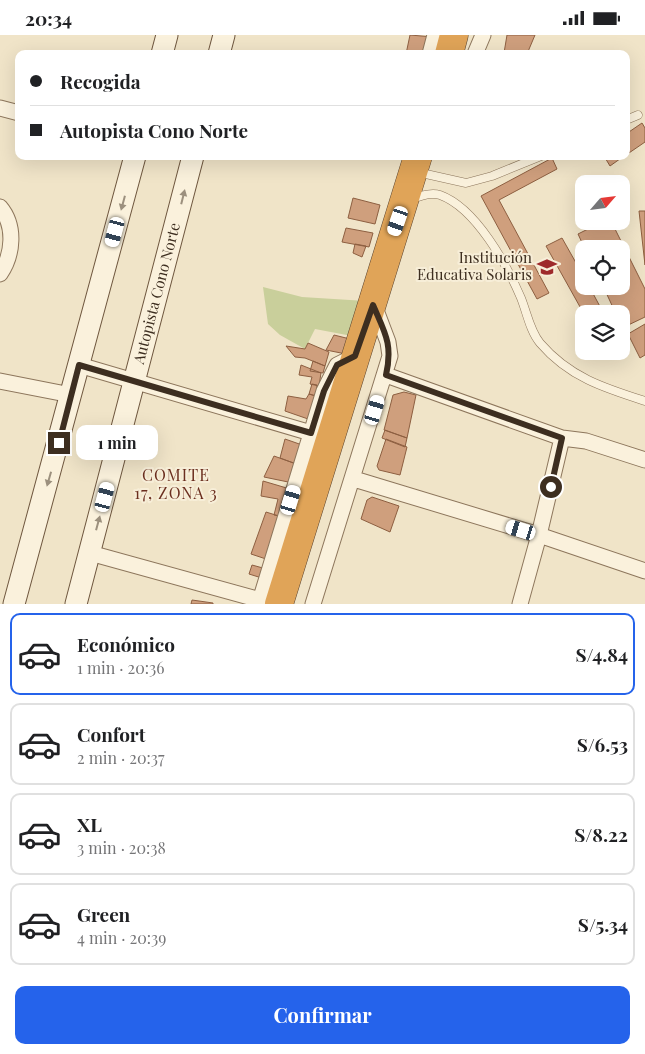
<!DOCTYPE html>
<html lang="es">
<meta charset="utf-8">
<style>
:root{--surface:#fff;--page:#f6f6f6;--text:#202124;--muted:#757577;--line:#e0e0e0;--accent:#2563eb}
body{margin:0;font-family:"Playfair Display",serif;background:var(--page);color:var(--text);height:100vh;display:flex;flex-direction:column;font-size:19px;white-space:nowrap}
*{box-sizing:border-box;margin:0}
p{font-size:16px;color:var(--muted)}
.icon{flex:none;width:28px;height:28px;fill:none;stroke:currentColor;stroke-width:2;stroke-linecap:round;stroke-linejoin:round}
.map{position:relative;height:569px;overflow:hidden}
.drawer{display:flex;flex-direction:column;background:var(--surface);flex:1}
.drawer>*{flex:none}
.guide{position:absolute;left:15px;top:15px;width:615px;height:110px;border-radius:10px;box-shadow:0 5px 20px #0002;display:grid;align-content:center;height:110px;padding:0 15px;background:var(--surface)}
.needle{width:32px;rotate:62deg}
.tools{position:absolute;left:575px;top:140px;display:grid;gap:10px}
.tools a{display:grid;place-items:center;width:55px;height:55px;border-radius:10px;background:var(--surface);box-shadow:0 5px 20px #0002;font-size:25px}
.end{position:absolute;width:22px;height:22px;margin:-11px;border:6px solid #3d2e20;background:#fff;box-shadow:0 0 0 2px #fff}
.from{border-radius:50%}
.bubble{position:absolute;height:35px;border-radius:10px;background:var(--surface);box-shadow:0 5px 20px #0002;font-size:16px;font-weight:700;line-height:35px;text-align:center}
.car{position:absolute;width:15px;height:30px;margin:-15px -8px;border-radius:6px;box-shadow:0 0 4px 1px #0007;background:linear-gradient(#fff 24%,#345 0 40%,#fff 0 76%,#345 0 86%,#fff 0)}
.guide b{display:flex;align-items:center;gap:18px;height:48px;font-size:19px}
.guide b+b{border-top:1px solid var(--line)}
.guide i{width:12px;height:12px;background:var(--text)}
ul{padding:9px 0 0;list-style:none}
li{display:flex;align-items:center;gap:15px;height:82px;margin:0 10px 8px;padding:0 5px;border:2px solid var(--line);border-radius:10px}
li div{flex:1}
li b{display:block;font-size:19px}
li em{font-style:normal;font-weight:700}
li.active{border-color:var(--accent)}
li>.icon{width:45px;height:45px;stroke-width:1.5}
.action{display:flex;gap:10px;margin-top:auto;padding:10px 15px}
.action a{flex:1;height:58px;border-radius:10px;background:var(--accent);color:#fff;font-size:20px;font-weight:700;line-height:58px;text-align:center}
.status{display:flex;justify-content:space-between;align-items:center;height:35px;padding:0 25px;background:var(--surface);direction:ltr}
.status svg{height:14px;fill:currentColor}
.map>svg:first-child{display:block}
</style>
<div class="status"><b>20:34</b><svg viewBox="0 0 49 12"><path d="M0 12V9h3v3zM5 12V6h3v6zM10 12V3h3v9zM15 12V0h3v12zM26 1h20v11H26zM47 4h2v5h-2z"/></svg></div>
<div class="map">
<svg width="645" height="569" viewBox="0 0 645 569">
<rect width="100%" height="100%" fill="#f0e4c8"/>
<path fill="#c9cf9b" d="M263,252l39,10 64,4 -14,35 -37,-7 -10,20 -25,-14 -12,-11z"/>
<path fill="#cf9f7d" stroke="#8d5f41" d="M410,0l23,2 -6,17h-21z
M507,0h28l-8,19 -23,-1z
M642,88l3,5v14l-19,13v-21z
M604,121h20l-14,10z
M552,123l5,11 -58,31 50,93 -12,6 -56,-103z
M353,163l27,7 -5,19 -27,-6z
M639,176h6v54z
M604,186h7l34,68v28l-23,11 -1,-14h-5l-13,-28h18v-37h-36l-7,-15z
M346,193l27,5 -4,14 -27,-5z
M562,203l22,39v9h5l15,28h-20l-38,-68z
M355,209l11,2 -4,11 -9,-4z
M645,289v31l-5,3 -12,-24z
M334,300l16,4 -4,15 -20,-4z
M308,308l21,9 -4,14 -20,-8 -10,-1 -9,-11 19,3z
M313,326l12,5 -2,7 -13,-2z
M301,330l20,8 -2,13 -9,-2 2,-7 -13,-2z
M312,349l5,1 -1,11 -7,-2z
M404,357l12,3 -9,43 -23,-8 9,-35z
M309,359l7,2 -5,24 -26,-9 3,-15 18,3z
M385,395l22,8 -2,9 -23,-9z
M285,404l20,7 -6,19 -19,-7z
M386,404l21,8 -7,28 -21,-5 -2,-4z
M274,421l25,9 -6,18 -29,-6z
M263,446l27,8 -4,28 -12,-2 4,-16 -17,-3z
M372,462l27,9 -9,26 -29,-13 6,-19z
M266,477l16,5 -10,44 -21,-7z
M252,530l18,5 -5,9 -16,-5z
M192,565l21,3v1h-22z"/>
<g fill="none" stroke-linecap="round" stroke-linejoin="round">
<defs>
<path id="lane" d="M626,85l12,-5
M417,137l49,11 26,-7 49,-20
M410,165c9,-4 21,-8 30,-5 36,13 67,70 81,103 6,15 9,33 19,45 29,34 64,45 105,58"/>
<path id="street" d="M430,19l5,-19
M475,19l8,-19
M0,73l19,5
M0,172c16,19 13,48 0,67
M79,330l232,68
M386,340l176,63 24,3 59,19
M0,346l71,14
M354,444l185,56 106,36
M90,518l170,47
M259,569l65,-213 13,-26 18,-9
M313,569l77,-248 -2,-14 -14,-37
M520,569l19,-69 23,-97"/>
<g id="secondary">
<path d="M162,19l5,-19"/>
<path d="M219,19l5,-19"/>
<path d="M14,569l121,-448"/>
<path id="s1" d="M76,569l117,-448"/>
</g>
<path id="highway" d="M449,19l5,-19
M279,569l139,-448"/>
</defs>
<use href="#lane" stroke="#8d765c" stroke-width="9"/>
<use href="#street" stroke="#8d765c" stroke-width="17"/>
<use href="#secondary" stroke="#6f573f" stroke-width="23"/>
<use href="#highway" stroke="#5b4430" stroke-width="29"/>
<use href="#lane" stroke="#faf1dc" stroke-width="8"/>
<use href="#street" stroke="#faf1dc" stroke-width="15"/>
<use href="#secondary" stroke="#faf1dc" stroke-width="21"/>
<use href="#highway" stroke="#e0a458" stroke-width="28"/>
</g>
<defs><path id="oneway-solid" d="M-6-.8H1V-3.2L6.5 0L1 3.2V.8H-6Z" transform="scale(1.25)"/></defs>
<g fill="#9c907e">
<use href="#oneway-solid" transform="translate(183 162) rotate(-76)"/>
<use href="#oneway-solid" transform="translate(123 168) rotate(105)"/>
<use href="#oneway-solid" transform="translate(49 444) rotate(106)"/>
<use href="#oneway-solid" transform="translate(98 488) rotate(-75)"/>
</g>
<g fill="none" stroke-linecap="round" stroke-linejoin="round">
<path stroke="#3d2e20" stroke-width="6" d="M59,408l20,-78 232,68 13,-42 13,-26 18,-9 18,-51c12,28 20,39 13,70l176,63 -11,49"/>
</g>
<defs>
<symbol id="school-bare" viewBox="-9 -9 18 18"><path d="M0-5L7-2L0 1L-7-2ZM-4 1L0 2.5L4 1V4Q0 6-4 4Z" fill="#9e2a2b" stroke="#f7eed8" stroke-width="2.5" paint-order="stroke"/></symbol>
</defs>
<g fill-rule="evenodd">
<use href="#school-bare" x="533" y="218" width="28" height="28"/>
</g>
<g text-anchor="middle" stroke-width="4" stroke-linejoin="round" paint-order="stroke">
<g font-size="15" fill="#3d2e20" stroke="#f7eed8" text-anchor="end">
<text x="532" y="228">Institución<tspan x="532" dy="17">Educativa Solaris</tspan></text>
</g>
<g font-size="15" fill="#3d2e20" stroke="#f7eed8">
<text dy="5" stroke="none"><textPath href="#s1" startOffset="321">Autopista Cono Norte</textPath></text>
</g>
<g font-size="16" letter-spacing="1" fill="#6b2e1e" stroke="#f7eed8">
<text x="176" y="446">COMITE<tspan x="176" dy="18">17, ZONA 3</tspan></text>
</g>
</g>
</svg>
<div class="tools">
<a><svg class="needle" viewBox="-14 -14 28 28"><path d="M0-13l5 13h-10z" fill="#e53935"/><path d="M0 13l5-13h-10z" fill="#757577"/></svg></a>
<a><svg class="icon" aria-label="locate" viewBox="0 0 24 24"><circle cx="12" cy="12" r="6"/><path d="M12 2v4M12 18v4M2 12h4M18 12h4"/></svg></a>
<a><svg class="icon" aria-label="layers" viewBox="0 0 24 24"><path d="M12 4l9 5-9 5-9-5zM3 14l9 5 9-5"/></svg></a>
</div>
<i class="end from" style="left:551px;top:452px"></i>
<i class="end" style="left:59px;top:408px"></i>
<div class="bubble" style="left:76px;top:390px;width:82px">1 min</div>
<i class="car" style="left:398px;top:186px;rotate:199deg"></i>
<i class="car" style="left:115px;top:197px;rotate:195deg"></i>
<i class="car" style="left:375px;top:375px;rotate:17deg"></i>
<i class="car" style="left:105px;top:462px;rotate:15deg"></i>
<i class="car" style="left:291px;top:465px;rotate:17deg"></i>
<i class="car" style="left:521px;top:495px;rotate:287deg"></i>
<div class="guide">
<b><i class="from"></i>Recogida</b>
<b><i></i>Autopista Cono Norte</b>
</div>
</div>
<section class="drawer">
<ul>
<li class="active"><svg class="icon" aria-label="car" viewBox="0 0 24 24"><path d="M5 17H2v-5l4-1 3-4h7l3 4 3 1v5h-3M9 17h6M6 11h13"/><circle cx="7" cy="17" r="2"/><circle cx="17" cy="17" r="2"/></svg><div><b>Económico</b><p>1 min · 20:36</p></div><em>S/4.84</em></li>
<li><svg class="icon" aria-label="car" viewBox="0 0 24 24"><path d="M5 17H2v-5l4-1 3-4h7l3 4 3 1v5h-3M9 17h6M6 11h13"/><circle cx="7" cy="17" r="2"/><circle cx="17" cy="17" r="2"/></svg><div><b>Confort</b><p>2 min · 20:37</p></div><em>S/6.53</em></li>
<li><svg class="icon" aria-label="car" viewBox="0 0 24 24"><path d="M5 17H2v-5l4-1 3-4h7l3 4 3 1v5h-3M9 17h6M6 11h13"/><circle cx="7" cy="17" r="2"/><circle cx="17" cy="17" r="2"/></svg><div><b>XL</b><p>3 min · 20:38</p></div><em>S/8.22</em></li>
<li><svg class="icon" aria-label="car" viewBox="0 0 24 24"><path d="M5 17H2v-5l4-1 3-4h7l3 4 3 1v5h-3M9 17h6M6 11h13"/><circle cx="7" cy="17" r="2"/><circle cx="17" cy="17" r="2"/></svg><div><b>Green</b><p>4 min · 20:39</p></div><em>S/5.34</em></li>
</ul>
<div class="action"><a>Confirmar</a></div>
</section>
